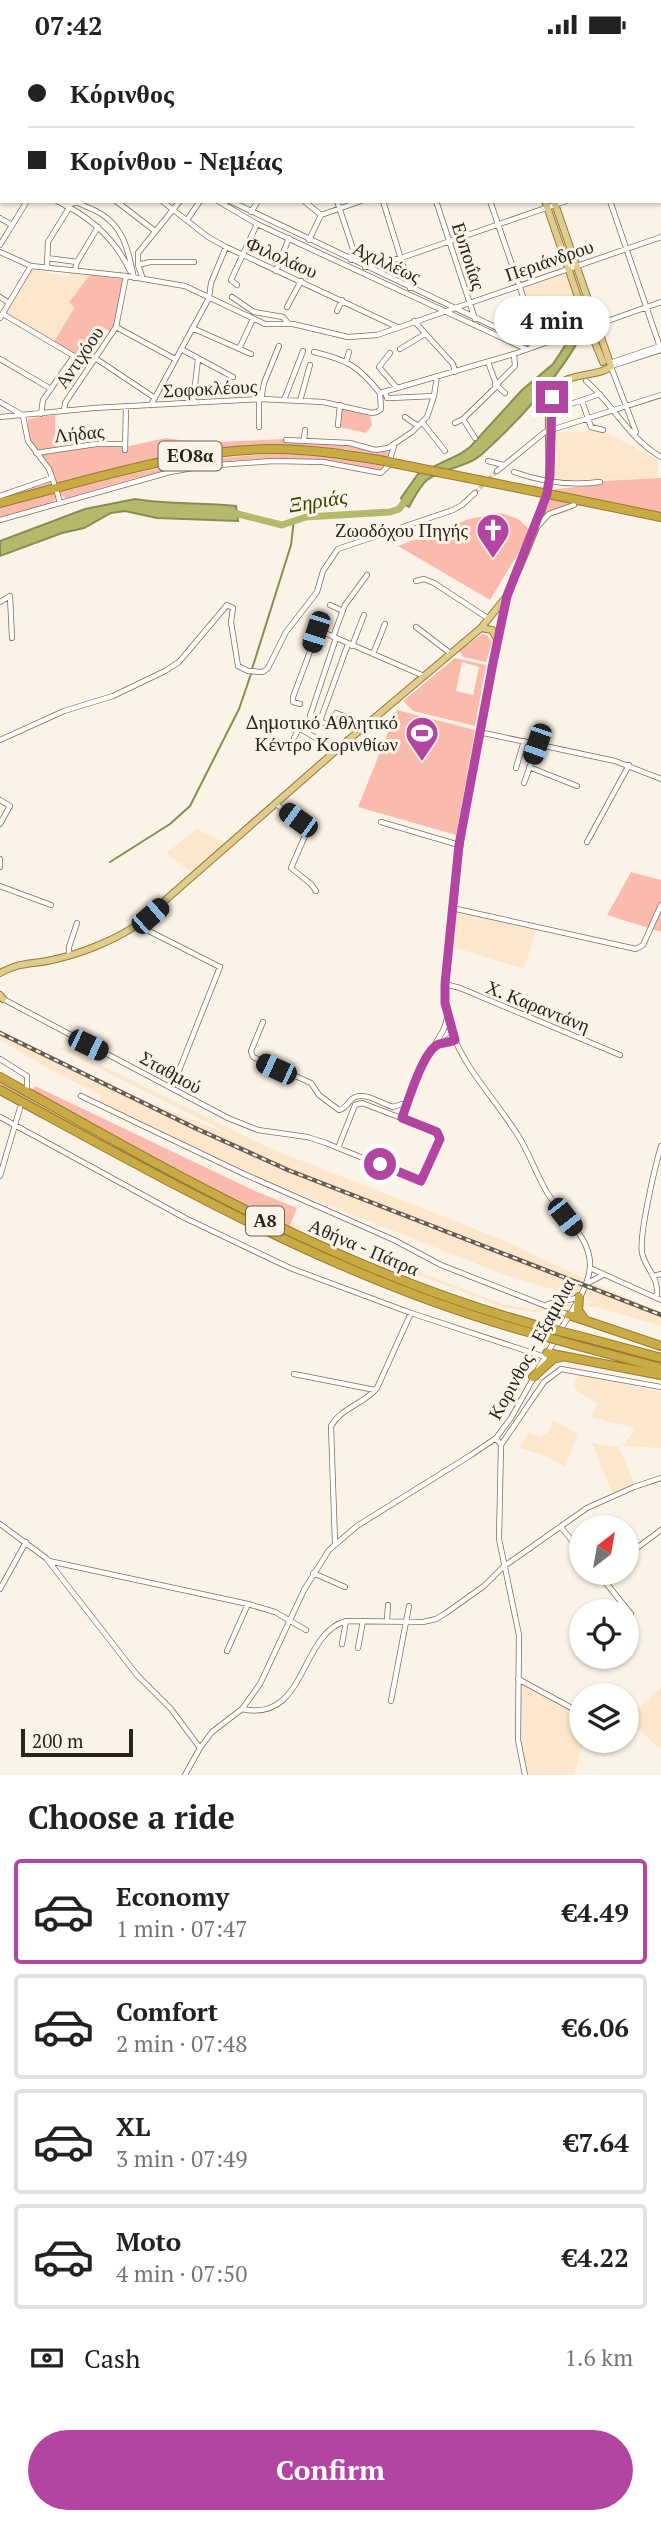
<!DOCTYPE html>
<meta charset="utf-8">
<style>
:root{--surface:#fff;--page:#f2f2f2;--text:#222;--muted:#767676;--line:#e0e0e0;--accent:#b244a2}
body{margin:0;font-family:"PT Serif",serif;background:var(--page);color:var(--text);height:100vh;display:flex;flex-direction:column;font-size:26px;white-space:nowrap}
*{box-sizing:border-box;margin:0}
p{font-size:23px;color:var(--muted)}
.icon{flex:none;width:38px;height:38px;fill:none;stroke:currentColor;stroke-width:2;stroke-linecap:round;stroke-linejoin:round}
.map{position:relative;height:1726px;overflow:hidden}
.drawer{display:flex;flex-direction:column;background:var(--surface);flex:1}
.drawer>*{flex:none}
.top-card{position:absolute;left:0px;top:0px;width:662px;height:154px;box-shadow:0 2px 5px #0004;display:grid;align-content:center;height:154px;padding:0 28px;background:var(--surface)}
.needle{width:46px;rotate:31deg}
.fabs{position:absolute;left:569px;top:1466px;display:grid;gap:14px}
.fabs a{display:grid;place-items:center;width:70px;height:70px;border-radius:50%;background:var(--surface);box-shadow:0 2px 5px #0004;font-size:35px}
.scale{position:absolute;left:21px;bottom:18px;width:112px;box-sizing:border-box;padding-left:7px;border:4px solid #2c241a;border-top:0;font-size:19px;line-height:24px;white-space:nowrap;color:#2c241a;-webkit-text-stroke:5px #fcf3e8;paint-order:stroke}
.end{position:absolute;width:32px;height:32px;margin:-16px;border:9px solid #b244a2;background:#fff;box-shadow:0 0 0 4px #fff}
.from{border-radius:50%}
.bubble{position:absolute;height:49px;border-radius:24px;background:var(--surface);box-shadow:0 2px 5px #0004;font-size:23px;font-weight:600;line-height:49px;text-align:center}
.car{position:absolute;width:21px;height:42px;margin:-21px -10px;border-radius:9px;box-shadow:0 0 5px 2px #0007;background:linear-gradient(#222 24%,#8ab4d8 0 40%,#222 0 76%,#8ab4d8 0 86%,#222 0)}
.top-card b{display:flex;align-items:center;gap:24px;height:66px;font-size:26px}
.top-card b+b{border-top:2px solid var(--line)}
.top-card i{width:18px;height:18px;background:var(--text)}
ul{padding:0;list-style:none}
li{display:flex;align-items:center;gap:21px;height:105px;margin:0 14px 10px;padding:0 14px;border:4px solid var(--line);border-radius:7px}
li div{flex:1}
li b{display:block;font-size:26px}
li em{font-style:normal;font-weight:600}
li.selected{border-color:var(--accent)}
li>.icon{width:63px;height:63px;stroke-width:1.5}
h2{padding:0 28px;font-size:32px;line-height:84px}
.pay{display:flex;align-items:center;gap:18px;height:77px;padding:0 28px;font-size:26px}
.pay p{margin-inline-start:auto}
.primary-button{display:flex;gap:14px;margin-top:auto;padding:14px 28px}
.primary-button a{flex:1;height:80px;border-radius:42px;background:var(--accent);color:#fff;font-size:28px;font-weight:600;line-height:80px;text-align:center}
.status{display:flex;justify-content:space-between;align-items:center;height:49px;padding:0 35px;background:var(--surface);direction:ltr}
.status svg{height:19px;fill:currentColor}
.map>svg:first-child{display:block}
</style>
<div class="status"><b>07:42</b><svg viewBox="0 0 49 12"><path d="M0 12V9h3v3zM5 12V6h3v6zM10 12V3h3v9zM15 12V0h3v12zM26 1h20v11H26zM47 4h2v5h-2z"/></svg></div>
<div class="map">
<svg width="661" height="1726" viewBox="0 0 661 1726">
<rect width="100%" height="100%" fill="#fcf3e8"/>
<path fill="#fce6cc" d="M39,220l3,2 25,6 4,-4 19,2 -21,27 5,5 -20,35 -49,-29 27,-43z
M567,222l9,27 -10,33 -26,9 -18,-53z
M595,382l16,4 46,24 1,20 -104,1v-48z
M197,780l29,14 -32,31 -28,-21z
M458,862l79,16 -13,42 -71,-22z
M0,983l137,66 97,38 -174,-87 2,-3 210,103 228,90 161,75v12l-65,-19 -21,-1 -41,6 -33,-5 -211,-82 1,-3 211,82 31,5 41,-6h22l-94,-29 -265,-105 -138,-67 1,-7 -47,-24 -53,-31z
M579,1325l82,18v56l-38,-2 12,-18 -45,-11 8,-13 -21,-13 -3,-7z
M553,1371l25,14 -13,33 -19,-11 -26,-8 9,-16 11,5 8,-5z
M592,1394l27,4 16,38 -22,10z
M519,1632l62,35v25h3l-10,34h-49l-5,-27z
M661,1639v61l-35,-30z"/>
<path fill="#fbbbac" fill-rule="evenodd" d="M90,226l33,4 -9,47 -4,6 -9,-6 -24,30 -23,-14 20,-34 -5,-6z
M342,359l28,8 2,9 -6,8 -27,-6z
M55,366l1,33 -19,3 -10,-15 1,-17z
M166,389l34,5 83,-4 1,2 62,3 44,8 -1,5 -45,-8 -40,-1 -104,4 -200,48v-2l48,-16h8l-4,-11 -13,-17 64,-9 26,1z
M272,405l65,1 50,9 -5,6 -4,1c-70,-15 -143,-16 -213,0 -33,7 -66,18 -99,27l-6,-3v-4c73,-18 136,-33 212,-37z
M661,429v35c-14,-2 -62,-15 -72,-12 -15,5 -31,19 -47,13l6,-17 8,-8 41,-4 5,-4z
M56,444v6l-7,6 -49,12v-10z
M501,464l17,6 11,10 -5,15 -34,56 -92,-54 71,-27z
M482,585l5,1 5,7 -6,20 -23,-5 -4,-6z
M455,609l31,7 -11,61 -62,-15 -10,-10zM462,613l17,5 -6,28 -17,-4z
M397,661l78,20 -19,105 -98,-28z
M631,823l30,8v52l-54,-17z
M0,1033c122,67 243,138 372,191 93,37 193,60 289,89v2c-112,-30 -220,-60 -328,-105 -115,-49 -223,-114 -333,-174z
M35,1037l218,104 44,18 -8,20 -258,-137z"/>
<path fill="#b4b96c" stroke="#8b8c53" stroke-width="2" d="M576,286l5,1c-22,41 -65,88 -100,119 -15,13 -39,13 -54,25 -8,7 -13,18 -18,27l-6,-3 -2,-6 17,-24 42,-20 10,-7 52,-57 31,-26 17,-26z
M135,450c34,6 67,3 101,7l2,15 -81,-3 -32,-7 -14,2 -27,15 -22,5 -62,23v-15l85,-32z"/>
<g fill="none" stroke-linecap="round" stroke-linejoin="round">
<path stroke="#8b8c53" stroke-width="2" d="M252,620l39,-124 3,-25
M110,813l60,-38 20,-18 49,-97 12,-35"/>
<path stroke="#b4b96c" stroke-width="7" d="M230,463l52,13 24,-8 84,-5 9,-3 9,-12"/>
<path stroke="#d2cabf" stroke-width="4.5" stroke-dasharray="4.5 2" stroke-linecap="butt" d="M475,444l22,-22"/>
<defs>
<path id="minor" d="M2,0l6,2
M257,0l1,2
M334,0v2
M384,0v2
M437,0l1,2
M491,0l1,2
M501,0v2
M558,0l1,2
M77,2v-2
M112,2v-2
M186,2l1,-2
M214,2l1,-2
M277,2v-2
M303,2v-2
M416,2l5,-2
M611,2l5,-2
M0,6l2,1
M0,31l2,-3
M0,46l2,1
M660,51l1,-1
M0,103l2,2
M660,126l1,4
M0,130h2
M57,152c32,15 58,37 73,70
M116,152l39,30
M162,152l46,36 18,10 171,80
M218,152l39,23 269,125
M230,152l303,144
M304,152l17,14
M337,152l16,48 -2,11
M383,152l27,87
M436,152l39,118
M490,152l49,142
M610,152l51,149
M66,157c9,-5 13,-3 21,1 35,13 40,38 47,71
M251,163l7,-11
M0,169l12,7
M187,171l13,-19
M309,191l12,-25 40,-14
M0,196l27,-44
M0,203l31,14 95,10 59,10 80,38h28l55,13 29,-2 284,-98
M47,209l30,4
M138,216l12,-3h44
M47,217l1,-24 21,-34
M365,218l36,-9 165,-57
M75,221l2,-8 21,-35
M276,222l13,-33
M143,230l-5,-14v-12l42,-52
M237,236l-6,-5 26,-56
M0,248l9,6
M232,248l22,15 29,5 5,6
M287,258l14,-26
M337,262l5,-11
M3,265l71,42 -31,44 -2,14
M0,269l31,-52
M414,272l39,43 2,8
M116,278l59,32
M192,279l59,26
M181,300l52,28
M239,300l14,-30
M400,300l25,-15
M314,303c34,8 44,14 66,41
M390,304l-11,14 18,21
M95,309l60,40
M0,310l51,30
M346,313l3,-10
M610,314l50,-17
M611,317l50,-16
M611,318l25,65
M586,332c27,23 42,57 75,76
M385,343l2,6h4l43,-2
M380,344l134,-39 147,-52
M505,344l-9,-8 19,-19 -1,-12
M259,350v28
M261,350l3,-16 15,-37
M284,351l19,-49
M300,352l10,-36
M582,352l9,26 12,3
M0,353l22,13
M193,354l5,-44
M151,356l58,-107 2,-15 15,-36
M556,360l44,-15
M64,362l1,-8 51,-76 10,-51
M23,367l5,25 21,28 5,14
M0,368l94,-9 167,-9 62,3 49,11 5,-1 4,-3 -1,-16
M405,368l13,9
M463,370l12,19
M422,373l23,29
M455,374l8,-4 32,-31v-7l-7,-19
M338,376l2,-20
M286,391l64,3 25,7 13,-2 24,-16 15,-15 7,-21 3,-20
M304,392l1,-11
M125,401l1,-43
M36,404l60,-9h29
M488,412l15,4
M497,422l48,-39 116,-37
M514,423c28,10 56,14 86,10
M57,443l3,11
M0,447l52,-18
M0,471l170,-48 34,-6 69,-5 50,1 58,11 7,-7 6,-20
M538,477l11,-12 25,-9
M416,532l8,-2 10,4 55,36
M507,548c-22,109 -46,217 -56,328 -4,35 -11,71 0,105 14,40 46,71 68,107 11,18 18,39 29,57 14,22 43,43 42,72 -1,23 -20,47 -31,66
M0,553l10,-6 2,42
M330,556l13,6
M416,578l34,26
M333,588l12,-32 22,-30
M352,597l12,-31
M373,605l12,-30
M300,655l-7,-2v-5l25,-67 106,46
M320,672l28,-77
M324,674l-14,-7 26,-78
M331,675l5,-11 30,12
M479,683l136,29 46,18
M294,689l5,-10 37,22
M0,691l64,-29 49,-15 52,-25 14,-9 48,-57 6,3 -2,14 7,44 10,5 15,1 5,-4 18,-36 31,-40 6,-21 15,-22 115,-39 9,-5 13,-12
M529,718l48,19
M516,719l8,-27
M524,734l14,-39
M0,751l10,6 -10,18
M276,755l32,25 -17,39 20,16 5,7
M381,773l78,23
M587,793l42,-77
M0,810v8
M0,837l51,19
M452,859l184,41 7,-4 18,-40
M137,876l83,42 -48,121
M69,906v-8l8,-24
M445,935l15,4 160,67
M3,950l225,119 30,12 49,7 19,6 12,5 83,33 19,-43 -5,-7 -73,-28 -7,2 -17,43
M263,973l-12,29 2,6 58,26 8,12 20,15c8,-2 7,-6 13,-11 11,-9 30,5 41,8l9,-3 5,2
M434,999l19,-12
M0,1010l27,17v12
M81,1047l163,78 150,66 47,25 128,50
M0,1068l185,101 105,50 121,45 134,44
M402,1069l20,-52 22,-37 3,-11
M0,1127l20,-68
M590,1219l71,32
M654,1227l7,-2
M586,1235l17,-9
M656,1249c5,-19 -10,-28 -14,-45 -3,-19 13,-86 19,-107
M548,1255l29,-6
M538,1320l17,-29
M294,1325l81,16
M496,1389l5,7 -2,94 20,96 -1,105 7,35
M501,1396l43,-63 17,-13 100,18
M0,1475l46,34 91,117 34,34 29,39
M561,1478l20,25
M335,1494l-4,-117c11,-19 33,-22 46,-38l34,-75
M626,1507l35,-26
M49,1512l199,43 27,8 31,18
M313,1524l32,14
M598,1524l33,41
M0,1540l26,-47
M387,1571l1,-15
M342,1595l4,-23
M358,1599l5,-27
M227,1602l21,-47
M518,1630l63,34
M391,1652l18,-95
M242,1660c65,14 57,-75 104,-88l77,1 13,-3 10,-6 38,-27 19,-19 84,-59 47,-21 27,-9
M185,1726l15,-27 12,-16 30,-23 18,-25 44,-94 25,-40 28,-24 114,-71 25,-17 15,-20 23,-41"/>
<path id="major" d="M239,0l10,2
M660,74h1
M545,152l43,125 15,36
M481,579l11,2 6,11
M0,924c23,-12 30,-8 52,-13 28,-6 61,-19 85,-35l203,-178 141,-119 26,-32c14,-35 40,-85 42,-121 2,-20 -4,-70 5,-85 11,-19 49,-13 57,-24l-57,-165
M0,946l3,4"/>
<path id="highway" d="M393,414l140,28
M563,448l98,20
M0,454c89,-23 180,-53 273,-54 38,0 75,6 112,12
M0,1028c176,98 351,200 547,251
M0,1041c175,95 348,195 543,246
M579,1248l-1,13 6,9
M569,1266l92,31
M579,1287l82,22
M575,1296l86,23
M547,1304l114,22
M533,1328l20,-18 8,-2"/>
</defs>
<use href="#minor" stroke="#7f6c55" stroke-width="6"/>
<use href="#major" stroke="#927b35" stroke-width="8"/>
<use href="#highway" stroke="#927b35" stroke-width="10"/>
<use href="#minor" stroke="#fff" stroke-width="4.5"/>
<use href="#major" stroke="#dfcc8e" stroke-width="6"/>
<use href="#highway" stroke="#c9aa43" stroke-width="8"/>
<defs>
<path id="rail" d="M0,984l195,95 93,42 373,145"/>
</defs>
<use href="#rail" stroke="#655c52" stroke-width="4.5"/>
<use href="#rail" stroke="#fcf3e8" stroke-width="2" stroke-dasharray="5" stroke-linecap="butt"/>
<defs>
<path id="highway-bridge" d="M385,412l8,2
M533,442l30,6
M547,1279l32,8
M543,1287l32,9"/>
</defs>
<use href="#highway-bridge" stroke="#927b35" stroke-width="10" stroke-linecap="butt"/>
<use href="#highway-bridge" stroke="#c9aa43" stroke-width="8"/>
</g>
<g fill="none" stroke-linecap="round" stroke-linejoin="round">
<path stroke="#b244a2" stroke-width="9" d="M380,1115l41,17 19,-42 -3,-7 -35,-14c6,-16 21,-68 37,-74 5,-1 11,-2 16,-4l-10,-37v-19l14,-139 34,-182 14,-67 40,-102 3,-19 2,-78"/>
</g>
<defs>
<symbol id="church-pin" viewBox="-11 -11 22 30"><path d="M0 17L-7.5 6A9.5 9.5 0 1 1 7.5 6Z" fill="#b244a2" stroke="#fcf3e8"/><path d="M-1.2-6h2.4v3.5h3.3v2.4h-3.3V6h-2.4V-.1h-3.3v-2.4h3.3Z" fill="#fff"/></symbol>
<symbol id="stadium-pin" viewBox="-11 -11 22 30"><path d="M0 17L-7.5 6A9.5 9.5 0 1 1 7.5 6Z" fill="#b244a2" stroke="#fcf3e8"/><path d="M0-5a6.5 5 0 1 0 0 10a6.5 5 0 1 0 0-10ZM-3.5-1.8h7v3.6h-7Z" fill="#fff"/></symbol>
</defs>
<g fill-rule="evenodd">
<use href="#church-pin" x="474" y="462" width="38" height="52"/>
<use href="#stadium-pin" x="403" y="665" width="38" height="52"/>
</g>
<g text-anchor="middle" stroke-width="6" stroke-linejoin="round" paint-order="stroke">
<g fill="#fcf3e8" stroke="#6a6258" stroke-width="2">
<rect x="158.5" y="392.5" width="63" height="29" rx="5"/>
<rect x="246" y="1157.5" width="38" height="29" rx="5"/>
</g>
<g font-size="18" font-weight="bold" fill="#2c241a">
<text x="190" y="413">ΕΟ8α</text>
<text x="265" y="1178">Α8</text>
</g>
<g font-size="19" fill="#2c241a" stroke="#fcf3e8">
<text transform="translate(469 207) rotate(72)" y="7">Ευποιΐας</text>
<text transform="translate(282 208) rotate(24)" y="7">Φιλολάου</text>
<text transform="translate(549 211) rotate(-19)" y="7">Περιάνδρου</text>
<text transform="translate(387 213) rotate(25)" y="7">Αχιλλέως</text>
<text transform="translate(79 308) rotate(-56)" y="7">Αντιχόου</text>
<text transform="translate(210 339) rotate(-3)" y="7">Σοφοκλέους</text>
<text transform="translate(79 384) rotate(-6)" y="7">Λήδας</text>
<text transform="translate(538 957) rotate(22)" y="7">Χ. Καραντάνη</text>
<text transform="translate(171 1023) rotate(29)" y="7">Σταθμού</text>
<text transform="translate(364 1198) rotate(23)" y="7">Αθήνα - Πάτρα</text>
<text transform="translate(531 1300) rotate(-61)" y="7">Κορινθος - Εξαμιλια</text>
</g>
<g font-size="19" fill="#2c241a" stroke="#fcf3e8" text-anchor="end">
<text x="468" y="488">Ζωοδόχου Πηγής</text>
<text x="398" y="680">Δημοτικό Αθλητικό<tspan x="398" dy="22">Κέντρο Κορινθίων</tspan></text>
</g>
<g font-size="21" font-style="italic" fill="#3d3f00" stroke="#fcf3e8">
<text transform="translate(318 452) rotate(-9)" y="7">Ξηριάς</text>
</g>
</g>
</svg>
<div class="fabs">
<a><svg class="needle" viewBox="-14 -14 28 28"><path d="M0-13l5 13h-10z" fill="#e53935"/><path d="M0 13l5-13h-10z" fill="#767676"/></svg></a>
<a><svg class="icon" aria-label="locate" viewBox="0 0 24 24"><circle cx="12" cy="12" r="6"/><path d="M12 2v4M12 18v4M2 12h4M18 12h4"/></svg></a>
<a><svg class="icon" aria-label="layers" viewBox="0 0 24 24"><path d="M12 4l9 5-9 5-9-5zM3 14l9 5 9-5"/></svg></a>
</div>
<div class="scale">200 m</div>
<i class="end from" style="left:380px;top:1115px"></i>
<i class="end" style="left:552px;top:348px"></i>
<div class="bubble" style="left:494px;top:247px;width:116px">4 min</div>
<i class="car" style="left:316px;top:583px;rotate:198deg"></i>
<i class="car" style="left:537px;top:695px;rotate:199deg"></i>
<i class="car" style="left:298px;top:771px;rotate:306deg"></i>
<i class="car" style="left:150px;top:867px;rotate:49deg"></i>
<i class="car" style="left:88px;top:996px;rotate:116deg"></i>
<i class="car" style="left:276px;top:1020px;rotate:295deg"></i>
<i class="car" style="left:565px;top:1168px;rotate:142deg"></i>
<div class="top-card">
<b><i class="from"></i>Κόρινθος</b>
<b><i></i>Κορίνθου - Νεμέας</b>
</div>
</div>
<section class="drawer">
<h2>Choose a ride</h2>
<ul>
<li class="selected"><svg class="icon" aria-label="car" viewBox="0 0 24 24"><path d="M5 17H2v-5l4-1 3-4h7l3 4 3 1v5h-3M9 17h6M6 11h13"/><circle cx="7" cy="17" r="2"/><circle cx="17" cy="17" r="2"/></svg><div><b>Economy</b><p>1 min · 07:47</p></div><em>€4.49</em></li>
<li><svg class="icon" aria-label="car" viewBox="0 0 24 24"><path d="M5 17H2v-5l4-1 3-4h7l3 4 3 1v5h-3M9 17h6M6 11h13"/><circle cx="7" cy="17" r="2"/><circle cx="17" cy="17" r="2"/></svg><div><b>Comfort</b><p>2 min · 07:48</p></div><em>€6.06</em></li>
<li><svg class="icon" aria-label="car" viewBox="0 0 24 24"><path d="M5 17H2v-5l4-1 3-4h7l3 4 3 1v5h-3M9 17h6M6 11h13"/><circle cx="7" cy="17" r="2"/><circle cx="17" cy="17" r="2"/></svg><div><b>XL</b><p>3 min · 07:49</p></div><em>€7.64</em></li>
<li><svg class="icon" aria-label="car" viewBox="0 0 24 24"><path d="M5 17H2v-5l4-1 3-4h7l3 4 3 1v5h-3M9 17h6M6 11h13"/><circle cx="7" cy="17" r="2"/><circle cx="17" cy="17" r="2"/></svg><div><b>Moto</b><p>4 min · 07:50</p></div><em>€4.22</em></li>
</ul>
<div class="pay"><svg class="icon" aria-label="cash" viewBox="0 0 24 24"><path d="M3 7h18v10H3z"/><circle cx="12" cy="12" r="2"/></svg>Cash<p>1.6 km</p></div>
<div class="primary-button"><a>Confirm</a></div>
</section>
